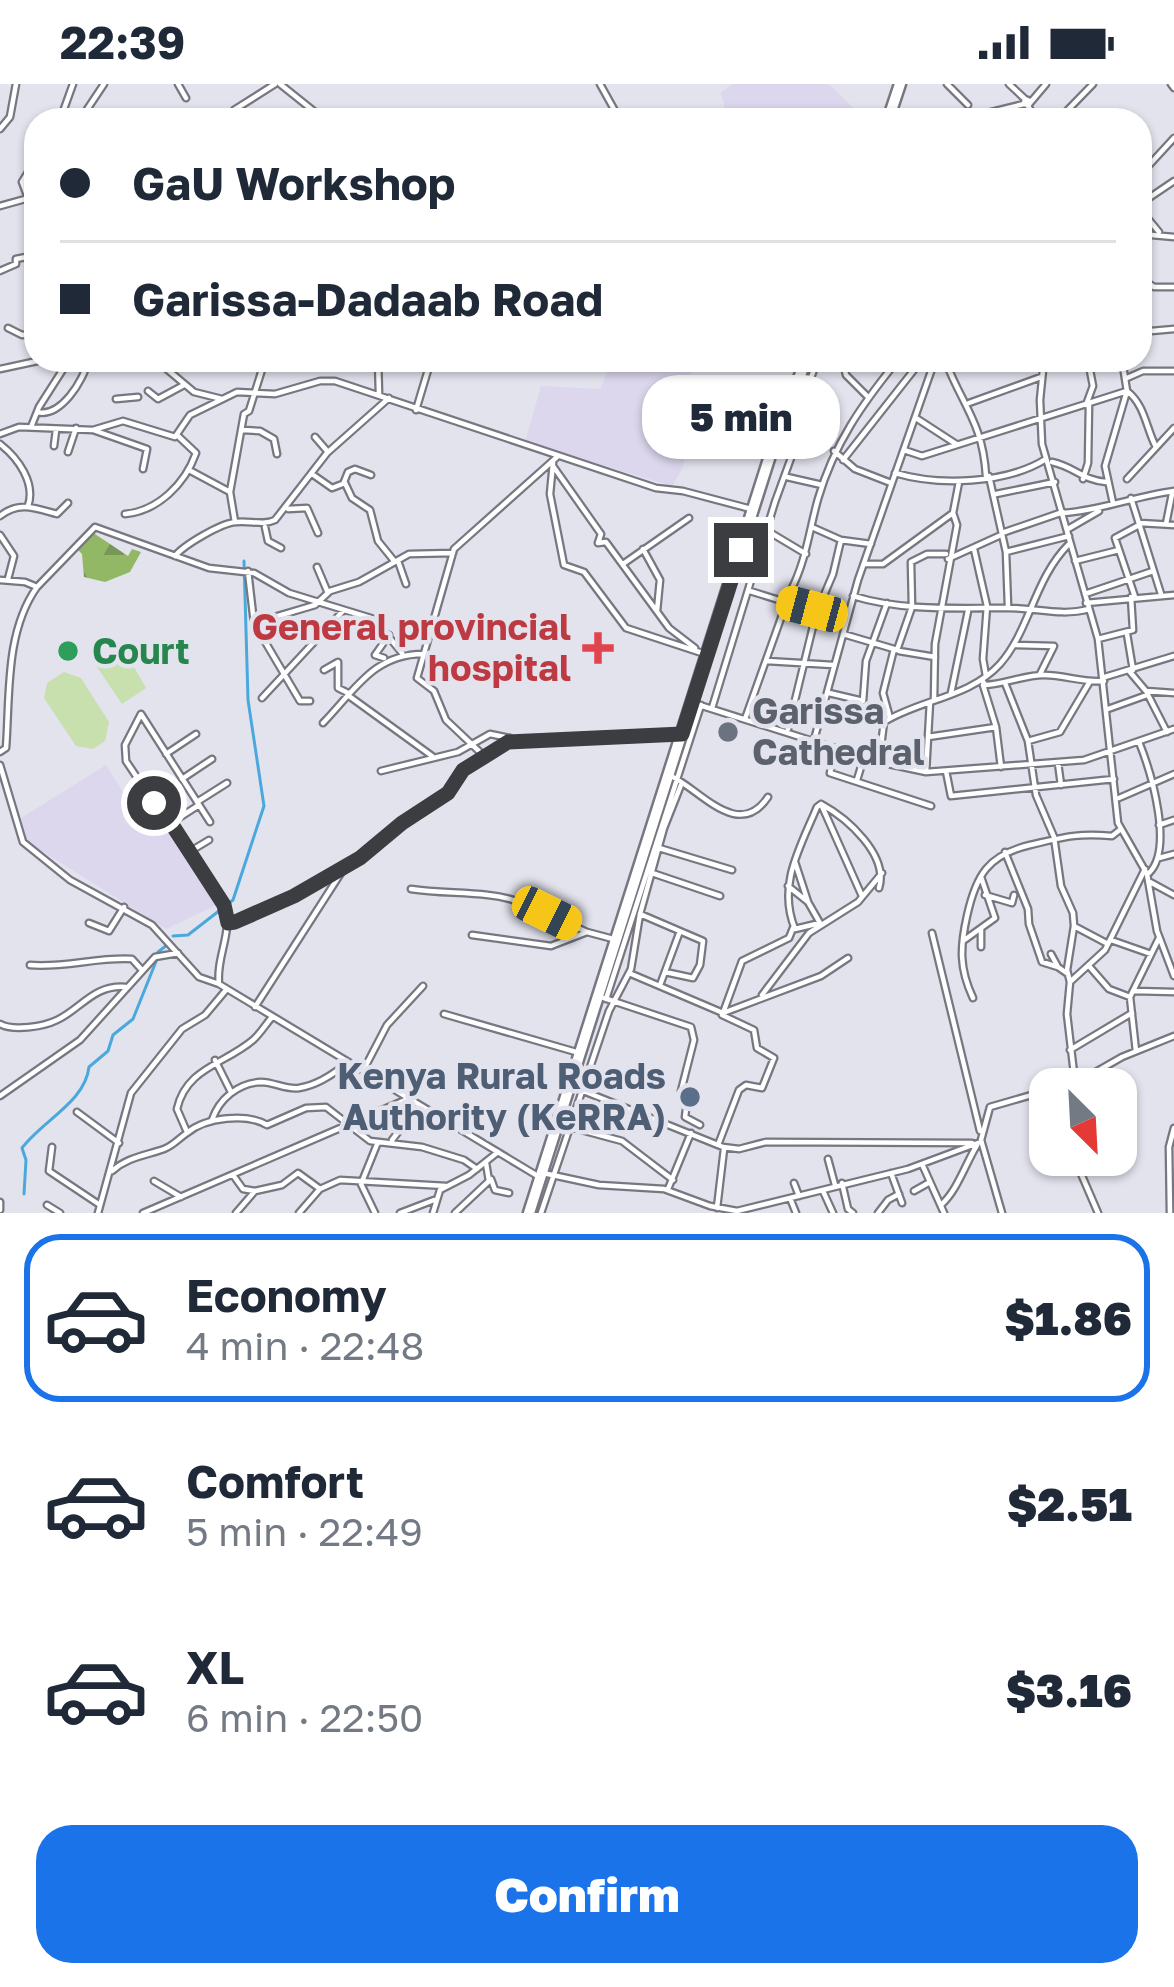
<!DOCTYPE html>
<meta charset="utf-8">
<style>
:root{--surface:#fff;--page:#f6f6f7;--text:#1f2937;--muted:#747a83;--line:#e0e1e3;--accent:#1a73e8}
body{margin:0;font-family:"Golos Text",sans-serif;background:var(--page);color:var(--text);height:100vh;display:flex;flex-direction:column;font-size:45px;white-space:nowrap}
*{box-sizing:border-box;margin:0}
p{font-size:39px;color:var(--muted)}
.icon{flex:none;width:66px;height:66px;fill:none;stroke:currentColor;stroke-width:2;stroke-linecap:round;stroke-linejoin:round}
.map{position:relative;height:1129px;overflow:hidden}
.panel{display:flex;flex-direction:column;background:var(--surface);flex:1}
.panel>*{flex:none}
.banner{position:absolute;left:24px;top:24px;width:1128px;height:264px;border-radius:36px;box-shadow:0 3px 9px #0004;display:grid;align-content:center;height:264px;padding:0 36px;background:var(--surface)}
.needle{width:78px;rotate:156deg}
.controls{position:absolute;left:1029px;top:984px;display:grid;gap:24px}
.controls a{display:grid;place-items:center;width:108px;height:108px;border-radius:24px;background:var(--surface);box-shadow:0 3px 9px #0004;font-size:60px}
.end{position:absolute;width:54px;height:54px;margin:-27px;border:15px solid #3c3d41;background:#fff;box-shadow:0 0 0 6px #fff}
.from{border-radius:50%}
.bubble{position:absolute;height:84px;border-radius:36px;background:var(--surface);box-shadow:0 3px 9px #0004;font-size:39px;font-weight:800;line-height:84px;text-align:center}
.car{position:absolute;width:36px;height:72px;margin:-36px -18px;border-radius:15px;box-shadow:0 0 9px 3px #0007;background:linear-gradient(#f5c518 24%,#345 0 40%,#f5c518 0 76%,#345 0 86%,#f5c518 0)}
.banner b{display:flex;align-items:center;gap:42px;height:114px;font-size:45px}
.banner b+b{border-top:3px solid var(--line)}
.banner i{width:30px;height:30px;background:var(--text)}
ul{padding:21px 0 0;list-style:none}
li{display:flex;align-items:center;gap:36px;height:168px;margin:0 24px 18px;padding:0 12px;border:6px solid transparent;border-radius:36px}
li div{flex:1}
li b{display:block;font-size:45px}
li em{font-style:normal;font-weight:800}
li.active{border-color:var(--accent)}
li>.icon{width:108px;height:108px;stroke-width:1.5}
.cta{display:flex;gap:24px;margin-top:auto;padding:24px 36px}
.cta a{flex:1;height:138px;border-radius:36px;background:var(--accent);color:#fff;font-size:48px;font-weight:800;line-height:138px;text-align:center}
.status{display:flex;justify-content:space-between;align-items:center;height:84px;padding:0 60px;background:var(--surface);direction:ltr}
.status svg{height:33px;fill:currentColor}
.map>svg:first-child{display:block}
</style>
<div class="status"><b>22:39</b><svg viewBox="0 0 49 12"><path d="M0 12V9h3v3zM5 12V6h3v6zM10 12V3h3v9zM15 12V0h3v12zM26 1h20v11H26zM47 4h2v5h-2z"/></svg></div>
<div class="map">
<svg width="1174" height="1129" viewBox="0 0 1174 1129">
<defs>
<pattern id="forest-firs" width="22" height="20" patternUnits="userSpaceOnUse" patternTransform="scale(3)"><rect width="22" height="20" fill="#92b866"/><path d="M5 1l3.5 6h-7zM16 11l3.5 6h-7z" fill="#789756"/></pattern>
</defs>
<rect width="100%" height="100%" fill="#e3e3ee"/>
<path fill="#dcd7ed" d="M732,0h97l37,36h-138l-7,-27z
M629,276h68l-6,13 -32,26 35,25 -12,45 -10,17 -147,-44 16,-56 59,3 9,-21z
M106,681l24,38 16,-9 70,103 1,8 -51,24 -140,-88 -5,-23z"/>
<path fill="url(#forest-firs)" d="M89,446l39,26 4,-7 9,3 -11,20 -25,10 -21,-5 -2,-23 -8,-8z"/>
<path fill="#c7e0ae" d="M122,562l24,42 -24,16 -27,-40z
M64,588l17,6 28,44 -4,19 -12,8 -17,-3 -32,-48 3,-15z"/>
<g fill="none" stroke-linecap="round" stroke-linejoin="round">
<path stroke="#4ba8dd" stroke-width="3" d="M173,852l15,-1 45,-35 31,-94 -16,-106 -4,-139
M158,868l9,-7
M24,1110l2,-34 -4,-12c21,-28 63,-46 67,-81l19,-16 5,-16 20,-16 24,-60"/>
<defs>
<path id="minor" d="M178,0l8,14
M280,0l45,36
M600,0l20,36
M947,0l21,21
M1009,0l16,15
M1171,0l3,4
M1025,15l5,2 -1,4 -5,-1z
M1030,19l16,-19
M1028,22l9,14
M234,26l41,-26
M60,36l13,-36
M80,36l24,-36
M958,36l66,-16
M1058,36l35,-36
M0,45l10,-12 6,-33
M1140,91l34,-37
M28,114l-6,-16 14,-23
M1140,120l34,-23
M0,122l36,-10
M1140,125l19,23
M1140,150l34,3
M0,187l16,-7v-5l20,-4
M1140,194l14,9h20
M8,244l14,7 14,-1
M1140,248l34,-3
M156,276l38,32 28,7
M378,276l1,34
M945,276c17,45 38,63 41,116
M1044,276l-4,40 2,44 56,195 20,184 29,51 10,57 17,45
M0,285l42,-9
M1127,294l16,-7h31
M809,299l6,-16 7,-7 22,7 2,8 21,21
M148,307l10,8 26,-14
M116,315l22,-2
M969,319l72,-26
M1086,321l7,-19 -5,-26
M416,326l15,-50
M37,328c23,6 47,-31 51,-52
M916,334l40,26
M31,343l8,-20 30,-47
M93,346l54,19 -4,20
M243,346l17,1 14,8 3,15
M0,350l19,-7 74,3 30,-9 52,16 15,-22 47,-23 38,2 45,-13h15l321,107 27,3 68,18
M315,353l13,15
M0,360c18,14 36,39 28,62
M54,362l2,-16
M904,366l18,6 205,-65c18,14 19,37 29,56
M834,367l21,18 36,14
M68,368l8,-24
M843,376l78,-99
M1052,378c23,5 30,18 54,20
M553,379l-3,31 14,71 20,7 42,56 76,25
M553,382l48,68 -3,9 8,-1 63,86 26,20
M189,386l41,22 5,30
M895,389c44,13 111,11 151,-14
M312,390l20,14 13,-5 7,15 18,12 8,31 17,21
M989,392l17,76 2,54
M787,393l35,8
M1083,395l5,-16 1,-59
M1127,395l47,-51
M344,398l4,-10 7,-3 16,6
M230,408l14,-78 5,-3 16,-51
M996,410l59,-12
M1131,414l30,96
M1113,419l-8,-37 22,-75 -5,-31
M288,425l19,-1 11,25
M1064,429c39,-3 72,-17 110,-22
M125,430c33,-3 60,-30 71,-61l-18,-17
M0,432c19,-15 35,-8 57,-2l11,-11
M1140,439l34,2
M1166,440l6,-30
M265,443l3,14 13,7
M814,444l27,12 30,4
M1068,445l31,-18
M766,446l40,24
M1002,449l61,-21
M0,451l14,21 -6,23
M643,465l17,31 -3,31
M974,465l13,57 -4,53 3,17
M1006,468l63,-16
M175,472c9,-11 46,-33 61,-34 14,-2 26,4 39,-2l52,-67 62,-55
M948,475l53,-24
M398,477l8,23
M1075,477l44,-11
M623,480l66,-46
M865,480h18l70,-51
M317,483l11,26
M248,487l6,52 46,78h10
M0,496l25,2 12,5 58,-60 114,41 45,5 35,20 85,26 28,34
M750,507l96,30
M1085,510l68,-23
M853,512c49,15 101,12 151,12 30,-1 55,9 85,1
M1135,513l-20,-59 24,-13
M1086,519l88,-8
M254,539l61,-18 15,-14 29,-9 50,-28 44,-1
M843,550l51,15
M1127,550l6,36
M1098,555l35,-9 -2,-33
M1015,561l39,1 -14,28
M899,567l36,6
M384,574l-9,-3 14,-20
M767,577l66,4
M324,586l14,-8v26l10,5
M1130,588l16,19 21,41
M1105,593l69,-21
M982,596l3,5c19,-1 40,-10 59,-10 21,0 39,8 60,6
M1005,599l23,58 8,54 18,42 7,49 12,27 1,13
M1146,607l28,2
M829,609l34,8 3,-40 21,-58
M951,609l17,-82
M349,612l83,60
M262,614l80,-86
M934,616l1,-56 22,-119 -4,-12 6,-31
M693,619l186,59 47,10 158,-12 90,-31
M712,624l63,-206 28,-77 6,-37 -6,-11
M1108,625l39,-14
M890,634l-7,-25 11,-44 3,1 15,-43 -1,-45 16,-8h19
M745,635l46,-129c15,-29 18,-59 27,-91 16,-55 44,-95 80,-139
M323,639c32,-33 51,-69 100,-69
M996,643l5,40
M788,645l28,-115 17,-40 8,-34
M928,653l68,-10 -13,-42
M814,656l44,-160 77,-220
M1028,657l32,-9 29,-49
M1139,658c12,30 35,106 10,131
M835,665l-5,24 101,33
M0,668l6,-4c4,-53 -1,-116 31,-161
M166,670l30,-20
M483,671l-37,-35 -12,-29 -17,-13 37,-129 103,-92
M879,678l5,-40c37,-23 85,-24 116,-58 30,-34 34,-85 69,-120
M1058,679l3,22
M0,681l23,77 47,38 82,45 47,52 20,7 317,191
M381,687l77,-19 32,-18 20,4
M946,687l5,25 163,-17
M926,688l4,-70
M669,691c30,13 69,67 99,22
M182,695l30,-20
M857,696l7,-23
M1119,714l55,-24
M197,718l30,-19
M821,720l41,92
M210,738l-69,-108 -16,31 1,16 100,150c5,25 -10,48 -7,73
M171,739l28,-18
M1159,741l15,-5
M659,764l73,22
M189,768l20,-12
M1005,768l23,57 1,15 13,38 16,5
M1159,774l15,-4
M795,778l13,40
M652,789l68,23
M1150,798l24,13
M788,802l20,16 12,21 -25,6c-18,-44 5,-81 22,-122l4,-3c26,14 68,51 58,84
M411,805c26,4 51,3 77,6 35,3 68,23 99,37
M985,811l27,8 2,-8
M640,830l63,27 -3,24 -7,13 -28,-6
M89,839l20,8 15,-24
M228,839l14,-3 52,-24 66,-38 42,-35 46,-30 15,-23 45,-28 172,-8
M981,844v19
M932,849l48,198
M472,851l79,11 36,-14 30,8
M1111,856l40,14
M963,857l32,-23 -14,-41
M1051,870l7,13 10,7
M30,881c34,3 67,-8 102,-6l9,10
M1089,882l20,23 21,8
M629,889l94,40 98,-37 27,-18
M1070,898l-3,-12 7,-44 34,18
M660,901l20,-54
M1134,907l40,1
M762,911l47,-62 49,-31 24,-29
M604,914l87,29 3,13 -13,51 6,11 -2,15 15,8
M973,914c-14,-30 -13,-51 -6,-82 9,-41 21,-61 63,-71 35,-8 46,-12 82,-9l9,-7
M606,915l95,-294
M255,923l86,-134
M723,929l19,-52 47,-23 4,-10
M444,930l132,38
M0,940c13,7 43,3 57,-4 24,-11 37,-36 69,-33
M1070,966l62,-37
M1136,967l-6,-54 29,-59
M215,976l16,32
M363,987l24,-46 36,-39
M1075,998l-8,-68 3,-32 35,-32 40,-81
M571,1002l152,61 16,2 27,-7 206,1
M0,1012l80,-56 75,-83 23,-4
M77,1028l42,31
M212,1036c7,-21 26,-37 49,-38 13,0 25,8 38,6 19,-3 35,-14 49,-26
M559,1040l63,17 51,39
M187,1048l-10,-23c9,-41 48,-45 76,-69 7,-6 13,-16 19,-23
M392,1056l17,-22 -1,-19
M718,1061l21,-55 7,-5 16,3 12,-30 -17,-10 -3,-18 -32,-15
M52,1063l-3,24 51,34
M1073,1071l25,58
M828,1075l7,26
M922,1080l22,49
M112,1087c16,-14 32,-15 52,-22 10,-4 14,-10 23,-16 19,-16 60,-20 80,-8l39,-17 20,-1 44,34 52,6 42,13 13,9
M543,1089l56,12 65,4 46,17 27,5 171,-42 70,-26
M891,1089l11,30
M233,1091l10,14 12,2
M491,1095l4,11 14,3
M154,1097l27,16
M794,1099l5,13
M842,1099l6,26 5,4
M668,1105l23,-56
M823,1107l10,22
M914,1107l16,-9
M790,1114l6,15
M0,1118v8
M47,1121l13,8
M941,1121c16,-14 24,-40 36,-60
M717,1124l7,-59
M98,1129l33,-120 51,-64 23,-14 21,-25
M143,1129l267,-115
M236,1129l19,-22 27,-6 16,-12 22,16 20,-9 106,6
M299,1129l20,-23
M375,1129l-14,-29 17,-42
M400,1129l34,-13
M433,1129l7,-23 29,-15 29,-23
M455,1129l34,-32 -3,-18
M541,1129l68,-202 22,-42 9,-55 24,-86 17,-43
M878,1129l10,-13 11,-6
M1002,1129l-21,-73 9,-33 90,-26 42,-24 52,-21
M1170,1129l-1,-66 5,-19"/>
<path id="trunk" d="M888,36l12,-36
M529,1129l245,-770 32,-83"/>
</defs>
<use href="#minor" stroke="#777781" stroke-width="9"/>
<use href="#trunk" stroke="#777781" stroke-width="15"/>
<use href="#minor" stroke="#fff" stroke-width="4.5"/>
<use href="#trunk" stroke="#fff" stroke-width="10"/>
</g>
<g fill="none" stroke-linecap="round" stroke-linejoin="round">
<path stroke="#3c3d41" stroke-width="15" d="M154,719l8,6 62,96 4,18 7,-1 59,-26 66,-38 42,-35 46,-30 15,-23 45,-28 174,-8 59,-184"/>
</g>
<path fill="#e0444e" stroke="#e3e3ee" stroke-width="4.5" d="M592 546h12v12h12v12h-12v12h-12v-12h-12v-12h12z"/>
<circle fill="#2e9e5b" stroke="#e3e3ee" stroke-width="4.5" cx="68" cy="567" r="12"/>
<circle fill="#6b7280" stroke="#e3e3ee" stroke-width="4.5" cx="728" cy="648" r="12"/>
<circle fill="#5c6f8a" stroke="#e3e3ee" stroke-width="4.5" cx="690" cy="1013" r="12"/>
<g text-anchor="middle" stroke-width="9" stroke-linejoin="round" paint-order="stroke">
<g font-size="36" font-weight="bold" fill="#be3a42" stroke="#e3e3ee" text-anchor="end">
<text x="571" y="556">General provincial<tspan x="571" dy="41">hospital</tspan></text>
</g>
<g font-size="36" font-weight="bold" fill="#27864d" stroke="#e3e3ee" text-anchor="start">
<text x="92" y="580">Court</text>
</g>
<g font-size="36" font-weight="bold" fill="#5b616d" stroke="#e3e3ee" text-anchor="start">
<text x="752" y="640">Garissa<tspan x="752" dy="41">Cathedral</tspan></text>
</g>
<g font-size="36" font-weight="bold" fill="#4e5e75" stroke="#e3e3ee" text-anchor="end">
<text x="666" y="1005">Kenya Rural Roads<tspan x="666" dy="41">Authority (KeRRA)</tspan></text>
</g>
</g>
</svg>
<div class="controls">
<a><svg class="needle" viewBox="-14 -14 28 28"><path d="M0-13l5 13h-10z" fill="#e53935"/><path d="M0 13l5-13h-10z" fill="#747a83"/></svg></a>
</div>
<i class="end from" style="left:154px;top:719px"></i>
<i class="end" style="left:741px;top:466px"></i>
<div class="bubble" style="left:642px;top:291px;width:198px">5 min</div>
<i class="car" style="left:812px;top:525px;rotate:285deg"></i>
<i class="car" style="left:547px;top:829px;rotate:116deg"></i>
<div class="banner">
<b><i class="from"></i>GaU Workshop</b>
<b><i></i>Garissa-Dadaab Road</b>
</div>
</div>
<section class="panel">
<ul>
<li class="active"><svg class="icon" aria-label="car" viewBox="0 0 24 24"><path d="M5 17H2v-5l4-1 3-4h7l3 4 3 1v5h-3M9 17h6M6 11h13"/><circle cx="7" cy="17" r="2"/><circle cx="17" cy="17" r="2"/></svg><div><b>Economy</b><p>4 min · 22:48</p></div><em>$1.86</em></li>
<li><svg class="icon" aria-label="car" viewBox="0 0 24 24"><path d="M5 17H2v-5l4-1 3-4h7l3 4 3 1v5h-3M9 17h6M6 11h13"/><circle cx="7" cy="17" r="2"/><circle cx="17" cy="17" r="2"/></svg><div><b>Comfort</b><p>5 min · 22:49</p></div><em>$2.51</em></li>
<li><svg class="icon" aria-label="car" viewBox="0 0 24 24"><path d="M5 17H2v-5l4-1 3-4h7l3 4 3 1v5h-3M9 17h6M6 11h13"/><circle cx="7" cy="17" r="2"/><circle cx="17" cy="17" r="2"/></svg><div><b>XL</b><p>6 min · 22:50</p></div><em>$3.16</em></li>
</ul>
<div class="cta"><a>Confirm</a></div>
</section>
